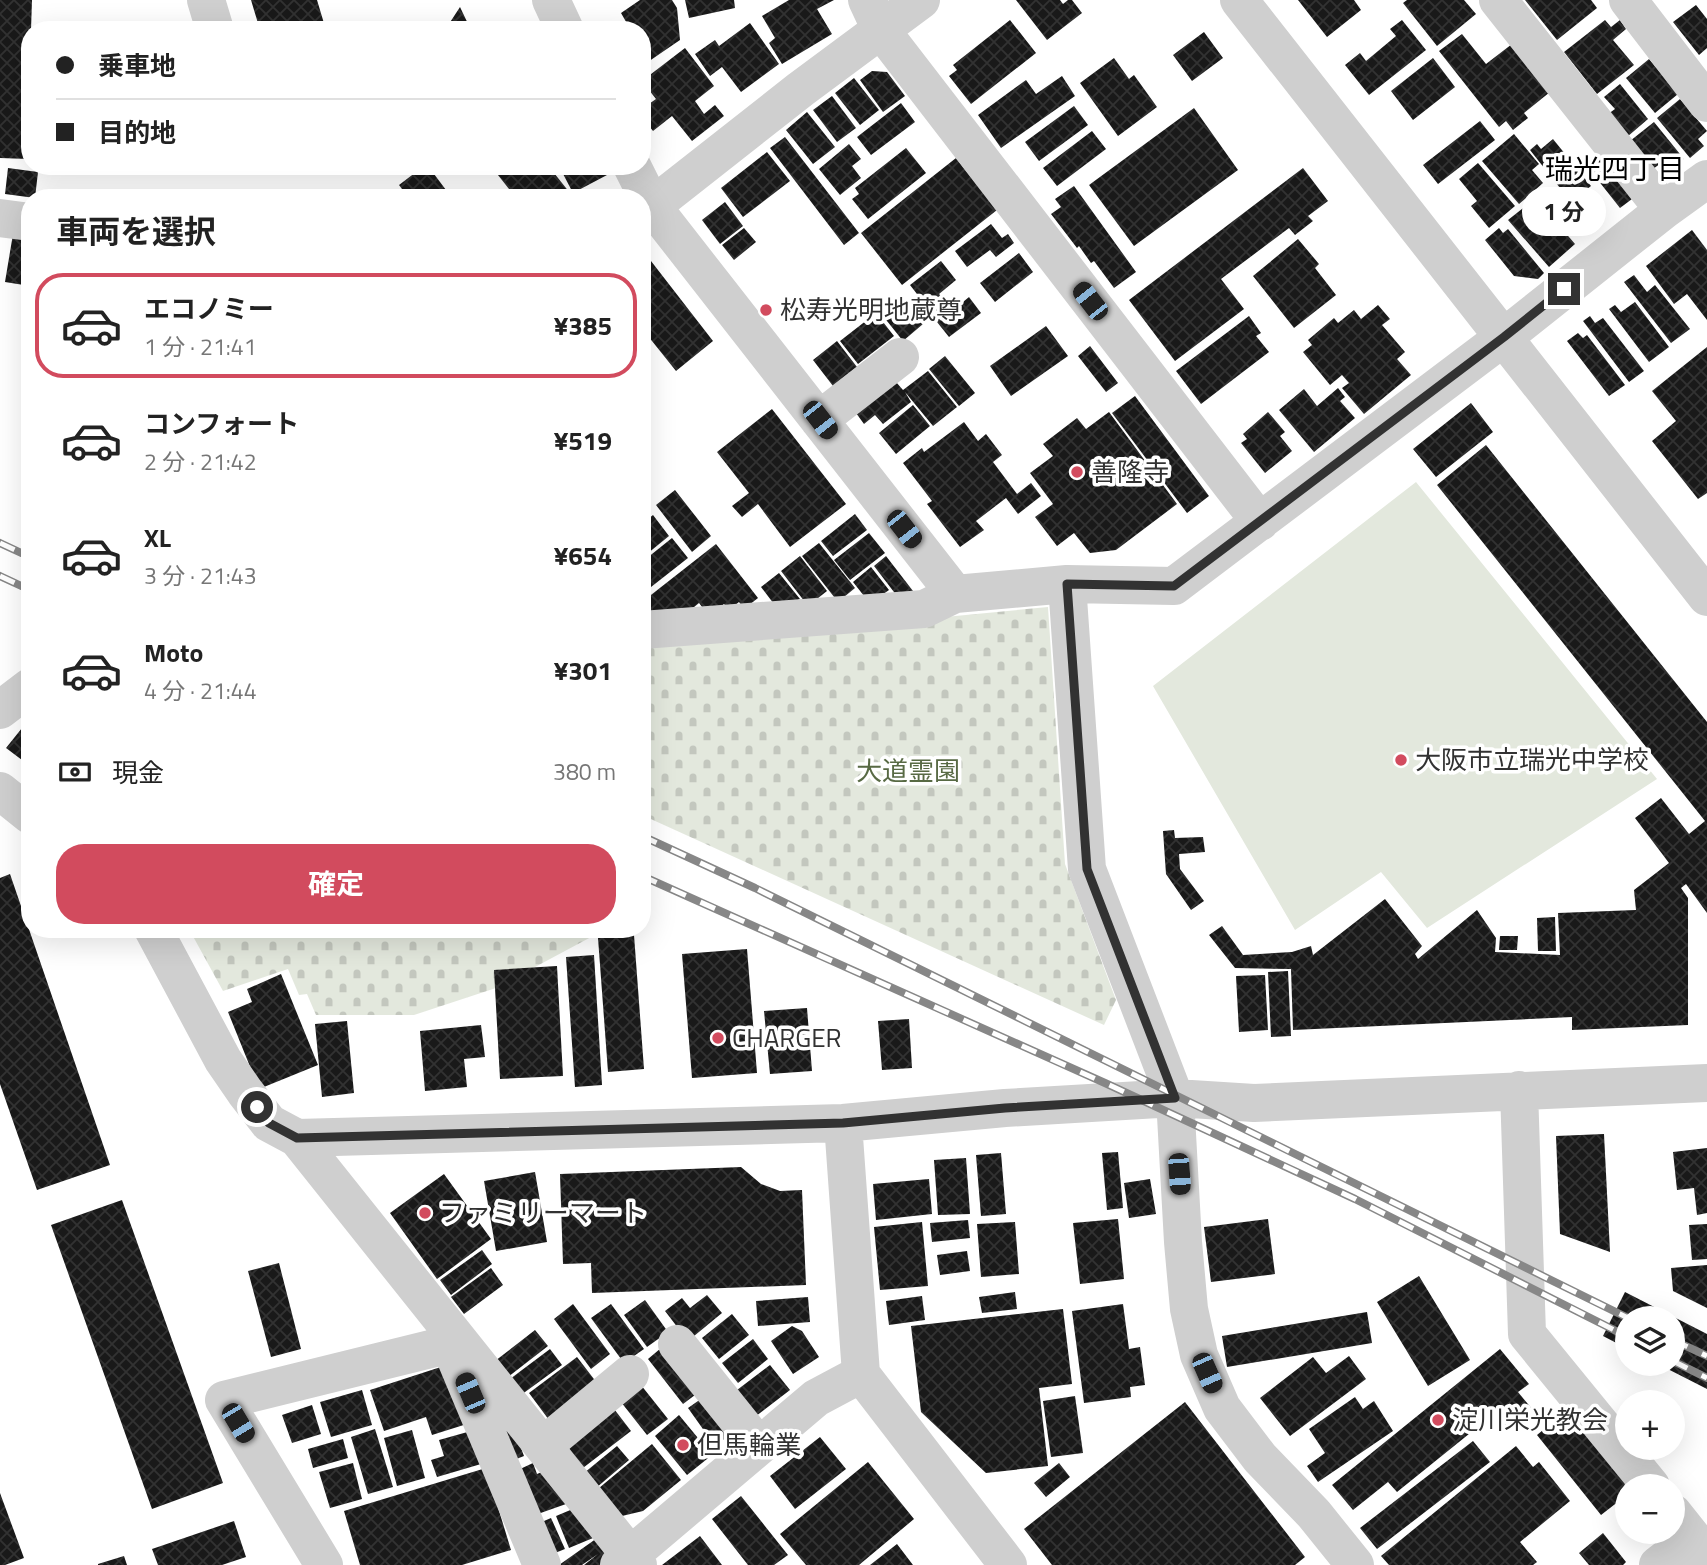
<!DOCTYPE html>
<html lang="ja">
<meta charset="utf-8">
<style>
:root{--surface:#fff;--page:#f6f6f6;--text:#222;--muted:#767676;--line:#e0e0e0;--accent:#d24b5e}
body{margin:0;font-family:"Titillium Web","Noto Sans JP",sans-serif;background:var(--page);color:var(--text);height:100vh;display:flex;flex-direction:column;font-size:26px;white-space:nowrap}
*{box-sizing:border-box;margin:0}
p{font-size:23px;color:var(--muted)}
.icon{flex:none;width:38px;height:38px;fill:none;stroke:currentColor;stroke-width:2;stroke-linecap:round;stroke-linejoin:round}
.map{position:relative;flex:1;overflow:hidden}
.drawer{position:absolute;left:21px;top:189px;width:630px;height:749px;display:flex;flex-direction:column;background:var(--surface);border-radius:28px;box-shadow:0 7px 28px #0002}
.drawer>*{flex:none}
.guide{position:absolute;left:21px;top:21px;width:630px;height:154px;border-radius:28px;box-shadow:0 7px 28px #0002;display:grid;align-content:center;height:154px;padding:0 35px;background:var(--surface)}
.fabs{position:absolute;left:1615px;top:1306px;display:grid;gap:14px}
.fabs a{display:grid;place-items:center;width:70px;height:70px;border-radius:50%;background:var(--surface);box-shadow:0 7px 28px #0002;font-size:35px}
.end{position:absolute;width:32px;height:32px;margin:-16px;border:9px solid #323232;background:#fff;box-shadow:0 0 0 4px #fff}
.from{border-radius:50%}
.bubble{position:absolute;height:49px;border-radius:24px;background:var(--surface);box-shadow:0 7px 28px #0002;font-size:23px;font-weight:700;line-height:49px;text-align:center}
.car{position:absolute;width:21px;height:42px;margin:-21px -10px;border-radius:9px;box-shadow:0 0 5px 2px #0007;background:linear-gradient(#222 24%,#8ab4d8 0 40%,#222 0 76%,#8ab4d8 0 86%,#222 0)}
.guide b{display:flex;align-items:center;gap:24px;height:66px;font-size:26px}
.guide b+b{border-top:2px solid var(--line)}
.guide i{width:18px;height:18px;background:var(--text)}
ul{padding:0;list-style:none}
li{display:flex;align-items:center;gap:21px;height:105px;margin:0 14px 10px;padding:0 21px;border:4px solid transparent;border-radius:28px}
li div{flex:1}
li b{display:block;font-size:26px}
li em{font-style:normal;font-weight:700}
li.on{border-color:var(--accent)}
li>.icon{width:63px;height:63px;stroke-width:1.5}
h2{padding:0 35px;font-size:32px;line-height:84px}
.pay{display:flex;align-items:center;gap:18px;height:77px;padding:0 35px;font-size:26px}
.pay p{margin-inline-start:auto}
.cta{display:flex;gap:14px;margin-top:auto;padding:14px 35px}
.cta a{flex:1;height:80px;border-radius:28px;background:var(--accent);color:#fff;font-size:28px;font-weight:700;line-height:80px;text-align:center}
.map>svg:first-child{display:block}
</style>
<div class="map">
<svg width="1707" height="1565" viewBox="0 0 1707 1565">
<defs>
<pattern id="cemetery-stones" width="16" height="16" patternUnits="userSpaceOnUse" patternTransform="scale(1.75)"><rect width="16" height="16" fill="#e3e8dd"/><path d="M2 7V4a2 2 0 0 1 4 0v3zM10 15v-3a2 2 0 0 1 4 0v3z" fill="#c3c7be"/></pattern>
<pattern id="building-cross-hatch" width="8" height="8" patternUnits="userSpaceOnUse" patternTransform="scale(1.75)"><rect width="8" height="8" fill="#191919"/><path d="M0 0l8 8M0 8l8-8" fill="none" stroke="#323232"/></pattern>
</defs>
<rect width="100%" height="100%" fill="#fff"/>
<path fill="url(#cemetery-stones)" d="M1048,607l17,257 51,136 -12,25 -462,-210v-169z
M189,929h417l-110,59 -82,27h-98l-9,-21 -8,1 -11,-26 -65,22z"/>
<path fill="#e3e8dd" d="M1416,482l241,297 -230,149 -46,-56 -86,58 -142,-244z"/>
<path fill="url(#building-cross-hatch)" d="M0,0h32l-1,30h-1l-2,129 -28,-1z
M251,0h66l9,30h-66z
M640,0h32l5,8 3,32 -38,26v-36h-17l4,-3 -8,-14z
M685,0h49l1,8 -46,10z
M789,0h45l-17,9 15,25 -50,30 -13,-21 6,-5 -13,-22z
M1016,0h44l3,4 5,-4h4l10,13 -35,27z
M1298,0h56l7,10 -34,27z
M1407,0h57l12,14 -39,32 -34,-43z
M1525,0h66l6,8 -40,32z
M1696,5l11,14v29l-8,7 -26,-33z
M460,7l11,23h-26z
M1010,20l26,33 -65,51 -22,-28 8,-6 -4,-5z
M1402,20l24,30 -57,45 -24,-30 15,-12 6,8 30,-25 -6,-7z
M1605,20l6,7 9,-7 6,9 -13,11 21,25 -37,29 -33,-42z
M530,21l4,9h-22z
M750,23l29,41 -38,28 -19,-25 -12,9 -15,-22 20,-14 4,6z
M1204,32l19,26 -31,23 -19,-26z
M1462,34l24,30 26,-20 38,48 -26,21 4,5 -15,12 -7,-9 -7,6 -60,-76z
M685,48l29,38 -19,15 9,13 11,-9 9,11 -32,25 -20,-25 -19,15 -11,-14v-8l14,-10 -14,-18z
M1114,58l15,21 5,-4 23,32 -39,29 -38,-53z
M1433,58l22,29 -42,33 -22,-29z
M1649,59l29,35 -23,19 -29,-35z
M872,71l15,1 18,24 -22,16 -23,-32z
M1062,76l13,20 -74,52 -23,-33 48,-35 10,14z
M854,78l25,32 -19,15 -25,-32z
M1620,84l28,35 -21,18 -19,-23 7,-5 -11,-12z
M832,96l24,32 -19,14 -24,-32z
M1680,99l27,32 -9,8 6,7 -14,12 -33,-40z
M901,103l14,19 -44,33 -14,-18z
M1074,106l14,19 -49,36 -14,-19z
M1194,108l44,62 -104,76 -45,-61z
M807,112l28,35 -22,17 -27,-34z
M1480,121l15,19 -57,44 -15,-19z
M1654,122l30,37 -16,13 -7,-9 -8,6 -23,-28z
M1092,131l14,18 -49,37 -14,-18z
M1514,134l25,30 -7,6 11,13 -24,21 -37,-43z
M785,137l74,96 -15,12 -74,-97z
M1553,139l38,47 -20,16 -41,-52 7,-6 4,5z
M849,144l12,15 -9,7 9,12 -21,17 -21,-26z
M906,148l20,25 -58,46 -16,-20 7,-5 -4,-6z
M767,152l23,29 -47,36 -22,-29z
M1601,152l35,44 -16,12 -34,-43z
M956,158l41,52 -95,75 -41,-52z
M1478,163l37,43 -26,22 -18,-22 6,-5 -18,-22z
M424,166h4l24,32h-54l7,-5 -6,-8z
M499,166h63l-8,7 20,25h-58l-22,-28z
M565,166h37l5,9 -34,18 -12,-23 5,-2z
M8,168l30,4 -3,26 -30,-4z
M1303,168l25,33 -20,15 5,5 -18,14 -6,-7 -68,51 23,30 -69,52 -46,-61z
M1074,186l62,86 -22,16 -20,-27 -3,2 -12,-17 -2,2 -26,-34 10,-7 -6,-8z
M217,193l20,3v2h-21z
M1532,201l4,5 3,-4 36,42 -26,23 -41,-47z
M725,202l18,24 -23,18 -18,-24z
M991,224l11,14 6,-4 6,9 -18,14 -6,-7 -23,17 -12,-16z
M744,228l12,14 -22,18 -12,-15z
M1499,228l4,5 5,-4 36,44 -6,6 -24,-3 -29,-36z
M1692,230l15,20v70l-20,-26 -13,10 -28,-38z
M13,234l17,2v50l-25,-4z
M1298,239l21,25 -4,4 21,27 -42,33 -41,-52z
M1019,253l14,19 -38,30 -15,-19z
M642,260l4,5 5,-4 62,80 -37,30 -28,-35 -6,4z
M941,261l15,19 -17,14 2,2 -14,11 -17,-22z
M1634,275l13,17 8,-7 35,44 -19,14 -47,-61z
M900,294l23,30 -20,17 -24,-30z
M959,297l4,5 6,-5 12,16 -32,24 -20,-25 12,-10 4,6z
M1635,302l34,45 -20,15 -40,-53 6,-4 6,7z
M1378,305l12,14 -8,6 23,27 -8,7 14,16 -47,39 -22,-26 7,-5 -7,-8 -12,10 -27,-33 9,-7 -4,-5 26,-22 4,5 16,-13 7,9z
M876,313l18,23 -36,28 -18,-23z
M1249,316l12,17 -5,3 13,16 -68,52 -25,-33z
M1590,316l5,7 8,-5 41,53 -15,11 -46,-61z
M1046,326l22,30 -57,40 -21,-30z
M1578,333l5,5 4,-3 38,50 -16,11 -42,-55z
M837,341l20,26 -24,19 -20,-26z
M1090,346l28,37 -12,9 -28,-36z
M1707,347v146l-9,6 -46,-58 24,-20 -24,-30z
M945,356l30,37 -16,13 -30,-37z
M928,371l29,36 -24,19 -28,-34 6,10 -28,22 -8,-9 -11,9 -8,-11 40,-31 7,8z
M1338,388l7,9 -5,4 15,17 -41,34 -35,-42 25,-21 13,17z
M1135,396l74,100 -22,17 -75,-100z
M1471,403l22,29 -57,45 -23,-28z
M913,405l17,21 -34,28 -17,-21z
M772,409l74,95 -56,43 -32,-43 -16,13 -10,-11 17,-13 -32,-41z
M1109,412l68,92 -61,46 -26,3 -16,-20 -17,13 -22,-29 18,-13 -23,-31 23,-17 -10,-12 34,-26 9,11z
M1268,412l17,20 -5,4 12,15 -27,22 -24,-30 6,-4 -4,-5z
M964,422l14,19 8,-7 16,21 -9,7 24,32 14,-11 10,13 -23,18 -12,-16 -30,23 8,9 -24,17 -33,-43 5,-3 -29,-38 19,-15 2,4z
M1486,445l221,277v191l-21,-29 -5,4 7,10v127l-116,5v-13l-279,13 -2,-61 -56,-1 -26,-33 13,-9 21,29 49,-3 19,-6 2,9 72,-56 37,47 -7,8 3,5 59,-49 19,28 -1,14 65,3 -2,-42 78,-3 -2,-20 35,-27 -34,-45 26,-20 28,36 16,-13 -268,-336z
M675,490l36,46 -19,16 -36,-47z
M855,514l12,16 -34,26 -12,-15z
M653,515l16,21 -27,22v-34z
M869,533l16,20 -35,27 -16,-20z
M672,538l16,20 -37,29 -9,-11v-14z
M819,543l36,45 -17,14 -36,-46z
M716,544l42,54 -14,11 -5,-7 -10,8 -5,-6 -15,12 -10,-13 -17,14 -28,3 -12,-15v-3z
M800,556l27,35 -19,15 -27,-35z
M886,556l27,35 -16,5 -23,-30z
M871,567l18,23 -11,8 -10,3 -15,-19z
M779,573l21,26 -23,9 -16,-21z
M30,718v48l-24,-18z
M1174,830l1,8 28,-1 2,15 -26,2 1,15 24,32 -13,9 -25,-36 -3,-43z
M10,874l100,291 -73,25 -37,-106v-206z
M1555,917l1,34h-18l-1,-33z
M634,935l10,134 -36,3 -10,-134z
M1500,936h18l-1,14h-18z
M747,949l10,124 -65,5 -10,-124z
M594,955l8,130 -27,2 -9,-130z
M557,966l6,110 -63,3 -6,-109z
M1288,971l3,65 -20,1 -3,-65z
M281,974l37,91 -59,24 -31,-77 24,-10 -5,-13z
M1265,975l3,55 -29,2 -3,-56z
M807,1008l5,63 -42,3 -6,-63z
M909,1019l3,49 -30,2 -4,-49z
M347,1021l7,72 -32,4 -7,-73z
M481,1025l4,32 -21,2 3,28 -42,4 -5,-60z
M1604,1134l6,118 -50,-18 -4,-98z
M1707,1148v65l-10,2 -3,-27 -17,2 -4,-38z
M1118,1152l5,56 -16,2 -5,-57z
M1001,1153l5,61 -25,2 -5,-61z
M966,1158l4,56 -32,1 -4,-55z
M741,1167l20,17 19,7 22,-1 4,95 -214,8 -1,-30 -28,1 -3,-90z
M535,1172l12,70 -51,9 -12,-70z
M444,1174l47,65 -54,40 -47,-66z
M929,1179l3,35 -56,6 -3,-36z
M1150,1179l6,35 -27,4 -5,-35z
M122,1200l101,283 -71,26 -101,-284z
M1118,1219l6,60 -44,5 -7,-61z
M1268,1219l7,55 -64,8 -7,-55z
M968,1220l2,18 -38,4 -2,-19z
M922,1222l6,64 -48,4 -6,-63z
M1015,1222l4,52 -38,3 -4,-53z
M1707,1224v35l-15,1 -3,-35z
M482,1250l10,14 -41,31 -11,-15z
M967,1251l3,20 -30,4 -3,-20z
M279,1263l22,86 -30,8 -23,-86z
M1707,1265v43l-34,-17 -2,-23z
M491,1268l12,17 -39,29 -13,-17z
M1419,1276l51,84 -42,26 -51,-84z
M1015,1292l2,17 -35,4 -3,-16z
M1625,1292l82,42v55l-51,-26h17v-45h-45v31l-25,-13z
M707,1295l15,18 -34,28 -23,-30 17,-13 8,10z
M922,1296l3,24 -36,5 -3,-24z
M808,1297l2,25 -52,4 -2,-25z
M645,1300l23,32 -21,15 -23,-32z
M573,1304l37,50 -19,15 -37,-50z
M611,1304l33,45 -20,14 -33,-45z
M1123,1304l6,45 11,-2 5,38 -15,2 1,10 -47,6 -12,-92z
M1063,1309l9,75 -33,4 9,78 -62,7 -65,-61 -10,-86z
M1367,1312l5,31 -145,24 -5,-31z
M732,1314l17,21 -30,24 -17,-21z
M792,1326l10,5 17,26 -26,17 -22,-33z
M535,1330l13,16 -40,31 -13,-16z
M753,1339l15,20 -30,24 -16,-20z
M667,1343l36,46 -20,15 -35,-45z
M550,1349l12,16 -41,30 -11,-16z
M1500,1349l29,35 -11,8 14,17 -24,19 -13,-15 -98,79 -9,-10 -35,28 -21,-25z
M1349,1356l17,23 -76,57 -30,-38 53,-41 13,16z
M577,1357l20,26 -48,37 -20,-27z
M450,1364l20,59 -38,12 -6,-18 -42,14 -14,-41z
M770,1365l20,25 -34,26 -19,-26z
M637,1380l31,39 -21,16 -30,-38z
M362,1390l10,35 -41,12 -11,-35z
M708,1394l27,37 -20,15 -27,-38z
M1075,1396l8,57 -32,4 -8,-56z
M1355,1397l8,12 11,-8 19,30 -75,51 -11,-16 18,-13 -16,-24z
M1185,1402l120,155 -10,8h-243l-28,-36z
M312,1405l9,29 -29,9 -10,-28z
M611,1405l20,26 -52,40 -11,-15 4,-22z
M1566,1411l62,75v8l-27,21 -64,-80z
M679,1415l33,40 -25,20 -32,-39z
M510,1419l14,37 -15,6 -15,-37z
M375,1429l18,58 -25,7 -17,-57z
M412,1430l13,48 -28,8 -13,-48z
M471,1431l10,33 -44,13 -6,-17 13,-4 -5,-16z
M820,1437l26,32 -51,40 -25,-33z
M343,1439l5,19 -35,10 -5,-19z
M1473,1441l17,21 -113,87 -17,-21z
M652,1444l29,36 -38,31 -21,5 -23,-28z
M617,1446l12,14 -33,28 -12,-15z
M1516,1446l17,21 6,-5 31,39 -50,41 17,20 -4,3h-144l-8,-9z
M868,1462l46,57 -55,46h-53l-26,-31z
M353,1463l9,36 -32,9 -11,-36z
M533,1463l4,11 15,-6 14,36 -31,11 -17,-45z
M1059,1463l11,14 -24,20 -12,-14z
M486,1468l25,82 -49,15h-102l-16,-54z
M0,1493l24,65 -19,7h-5z
M741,1496l47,59 -14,10h-26l-36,-46z
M580,1506l13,32 -24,10 -13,-32z
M551,1518l14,31 -15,6 -13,-31z
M234,1521l12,36 -24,8h-64l-6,-16z
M1603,1533l23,29 -3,3h-34l-10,-12z
M600,1536l9,29h-25l14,-11 -16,11h-23z
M700,1536l22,29h-60z
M897,1544l16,21h-43z
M124,1556l3,9h-29v-1z"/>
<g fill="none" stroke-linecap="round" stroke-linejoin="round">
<path stroke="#cfcfcf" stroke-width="38" d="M206,0l9,30
M551,0l14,30
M867,0l14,30 379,492
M1239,0l468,597
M1498,0l166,210
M1628,0l79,103
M632,166l20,40 303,388
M642,214l159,-125 120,-89
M0,218l30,4
M819,420l81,-63
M1067,584l20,285 88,229 8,144 6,67 10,46 23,53 38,50 54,56 41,51
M642,630l282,-21 31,-15 112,-10 107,2 330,-249 160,-127 43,-31
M0,710l30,-23
M0,791l30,24
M153,929l70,131 22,32 24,31 28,15 546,-15 162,-15 170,-10 79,5 453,-20
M1519,1090l8,244 124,152
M843,1123l18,251 147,191
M297,1138l341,427
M677,1344l82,102
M455,1357l87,208
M543,1446l87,-72
M1673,1513l34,43
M324,1565l-100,-165 235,-58
M619,1565l197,-167 45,-24
M1658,1565l35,-27"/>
<defs>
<path id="rail" d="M0,543l30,14
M0,576l30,14
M642,836l113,52 873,430
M642,876l463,207 250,116 273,138
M1673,1340l34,16
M1673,1361l34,17"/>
</defs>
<use href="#rail" stroke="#878787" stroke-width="8"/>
<use href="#rail" stroke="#fff" stroke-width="5" stroke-dasharray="16" stroke-linecap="butt"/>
</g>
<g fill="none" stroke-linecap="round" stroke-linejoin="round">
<path stroke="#323232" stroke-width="9" d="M257,1107l12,16 28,15 546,-15 162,-15 170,-10 -88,-229 -20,-285 107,2 330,-249 60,-48"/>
</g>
<g fill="#d24b5e" stroke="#fff" stroke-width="2.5">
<circle cx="766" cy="310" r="7"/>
<circle cx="1077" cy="472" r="7"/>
<circle cx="1401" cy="760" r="7"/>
<circle cx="718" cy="1038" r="7"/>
<circle cx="425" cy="1213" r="7"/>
<circle cx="1438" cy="1420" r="7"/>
<circle cx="683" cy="1445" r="7"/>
</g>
<g text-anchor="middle" stroke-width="7" stroke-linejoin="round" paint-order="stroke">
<g font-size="26" fill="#323232" stroke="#fff" text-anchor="start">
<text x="780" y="319">松寿光明地蔵尊</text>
<text x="1091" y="481">善隆寺</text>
<text x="1415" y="769">大阪市立瑞光中学校</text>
<text x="732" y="1047">CHARGER</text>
<text x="439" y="1222">ファミリーマート</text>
<text x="1452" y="1429">淀川栄光教会</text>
<text x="697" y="1454">但馬輪業</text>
</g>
<g font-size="26" fill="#586a44" stroke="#fff">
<text x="908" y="780">大道霊園</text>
</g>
<g font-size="28" fill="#000" stroke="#fff">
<text x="1615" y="179">瑞光四丁目</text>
</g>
</g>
</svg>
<div class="fabs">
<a><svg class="icon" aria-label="layers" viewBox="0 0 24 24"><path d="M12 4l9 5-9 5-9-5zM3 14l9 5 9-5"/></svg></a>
<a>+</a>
<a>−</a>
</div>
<i class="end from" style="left:257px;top:1107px"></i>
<i class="end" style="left:1564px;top:289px"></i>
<div class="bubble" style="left:1522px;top:187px;width:84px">1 分</div>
<i class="car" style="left:1090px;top:301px;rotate:322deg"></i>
<i class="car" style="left:820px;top:420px;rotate:142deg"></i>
<i class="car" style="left:904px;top:529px;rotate:142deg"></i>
<i class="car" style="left:1179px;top:1174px;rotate:176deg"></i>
<i class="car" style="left:1207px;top:1373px;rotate:156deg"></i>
<i class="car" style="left:470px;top:1393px;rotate:337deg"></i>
<i class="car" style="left:238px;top:1423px;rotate:149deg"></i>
<div class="guide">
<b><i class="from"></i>乗車地</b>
<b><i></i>目的地</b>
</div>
<section class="drawer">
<h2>車両を選択</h2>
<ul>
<li class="on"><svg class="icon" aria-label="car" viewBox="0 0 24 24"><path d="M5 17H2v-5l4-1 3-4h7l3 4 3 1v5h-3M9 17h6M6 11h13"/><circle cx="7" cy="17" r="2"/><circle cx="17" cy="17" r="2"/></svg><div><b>エコノミー</b><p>1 分 · 21:41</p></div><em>¥385</em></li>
<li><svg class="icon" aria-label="car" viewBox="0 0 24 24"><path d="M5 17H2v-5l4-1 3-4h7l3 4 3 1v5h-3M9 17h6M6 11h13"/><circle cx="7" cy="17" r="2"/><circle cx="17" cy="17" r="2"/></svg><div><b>コンフォート</b><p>2 分 · 21:42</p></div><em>¥519</em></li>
<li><svg class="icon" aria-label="car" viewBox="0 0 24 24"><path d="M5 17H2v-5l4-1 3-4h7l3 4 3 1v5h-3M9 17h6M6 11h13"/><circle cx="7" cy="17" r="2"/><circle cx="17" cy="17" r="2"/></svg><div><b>XL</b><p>3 分 · 21:43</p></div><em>¥654</em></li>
<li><svg class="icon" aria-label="car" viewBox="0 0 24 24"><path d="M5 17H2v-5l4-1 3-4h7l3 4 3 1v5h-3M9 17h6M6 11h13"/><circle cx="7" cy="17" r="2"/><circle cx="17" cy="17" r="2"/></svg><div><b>Moto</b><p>4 分 · 21:44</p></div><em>¥301</em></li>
</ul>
<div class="pay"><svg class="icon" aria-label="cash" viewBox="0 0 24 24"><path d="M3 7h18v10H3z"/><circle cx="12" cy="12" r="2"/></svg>現金<p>380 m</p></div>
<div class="cta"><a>確定</a></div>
</section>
</div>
